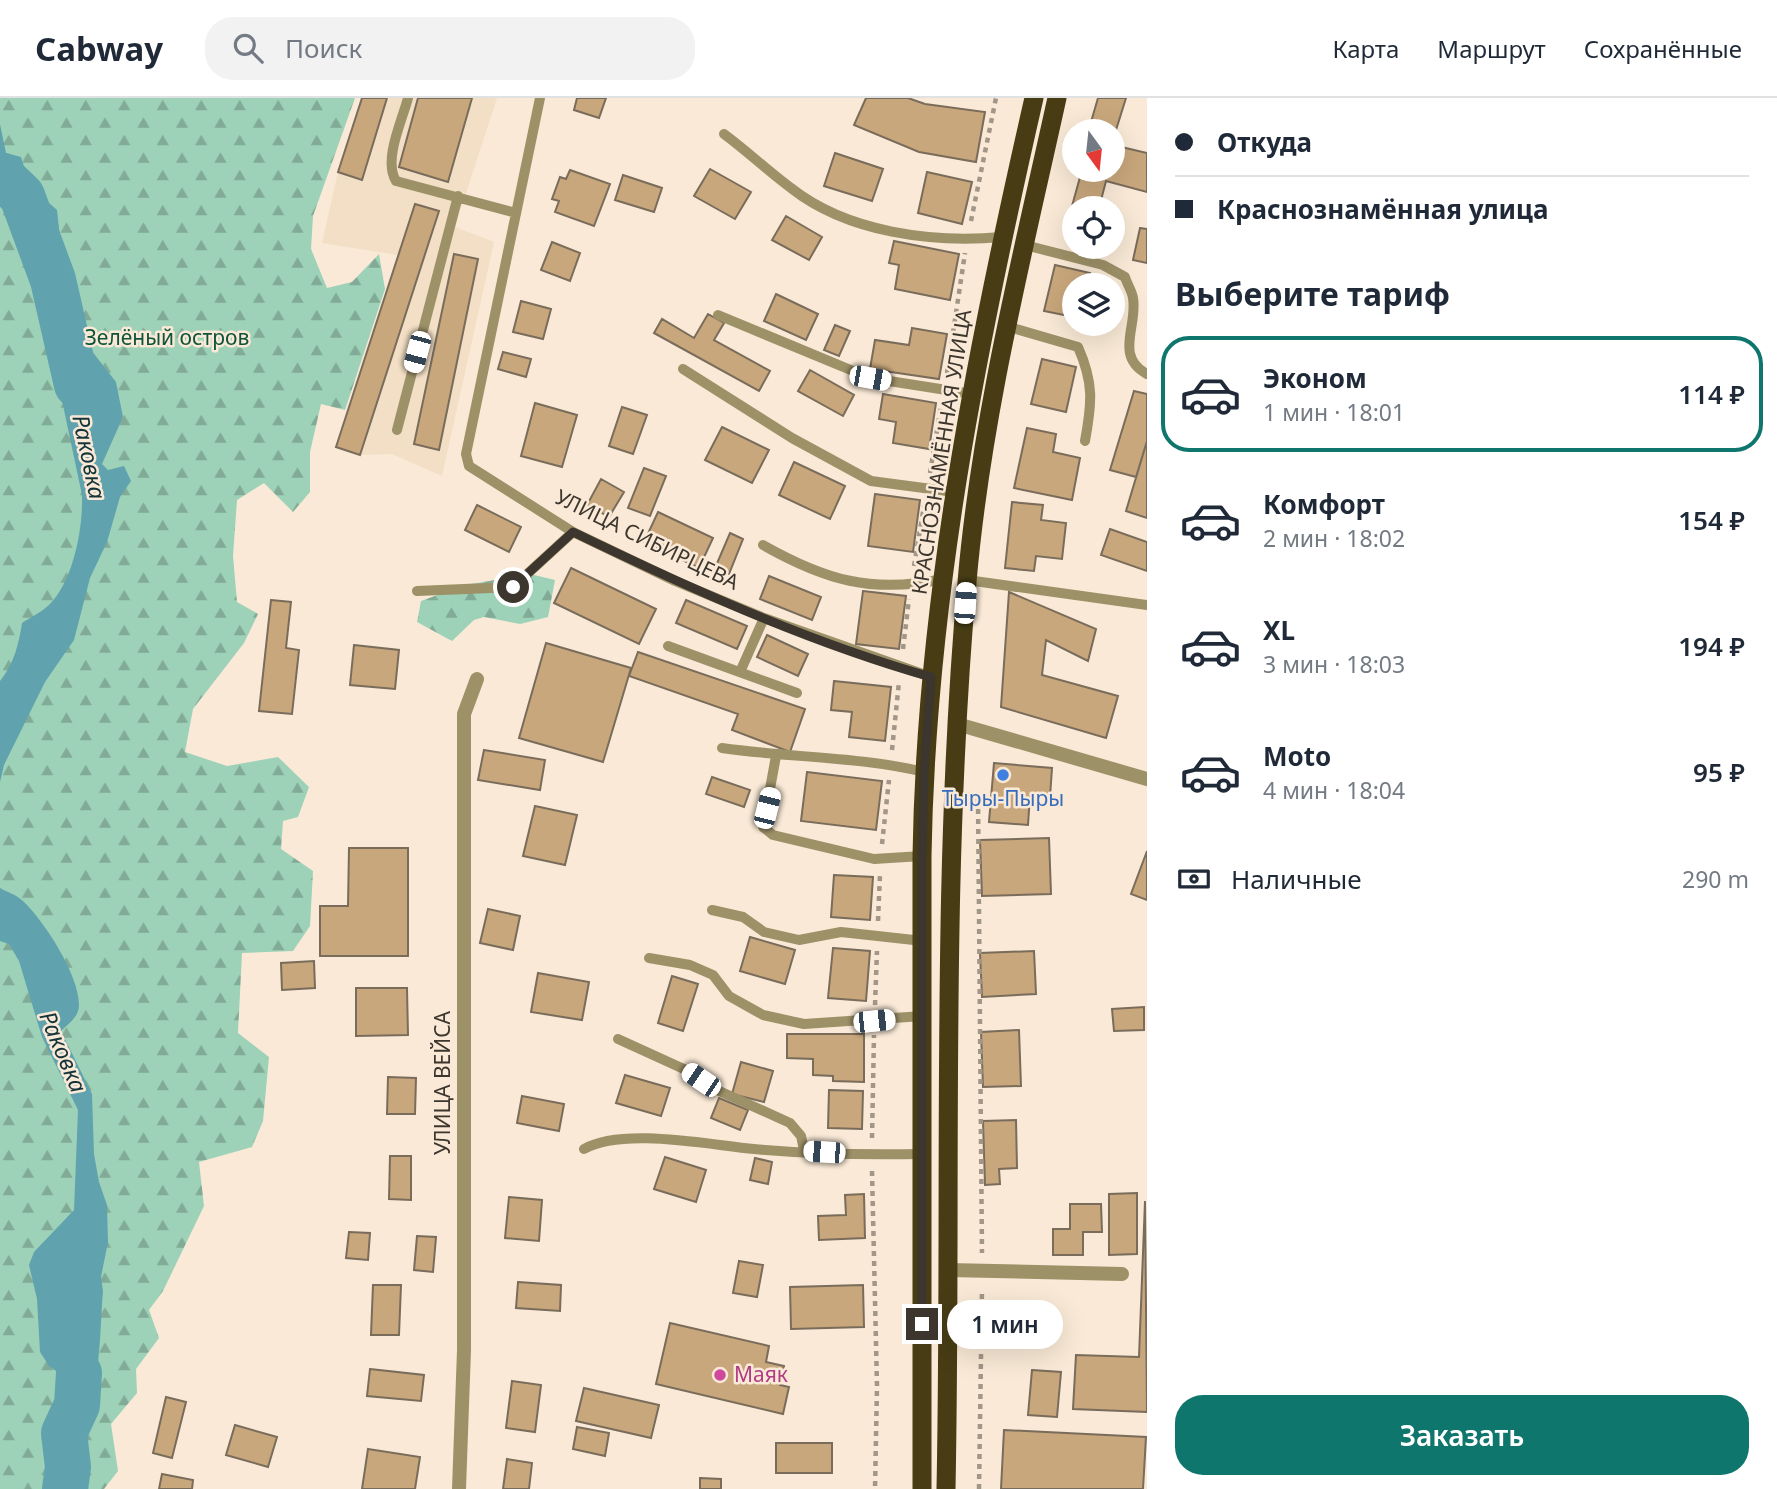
<!DOCTYPE html>
<html lang="ru">
<meta charset="utf-8">
<style>
:root{--surface:#fff;--page:#f2f2f3;--text:#1f2937;--muted:#747a83;--line:#e0e1e3;--accent:#0f766e}
body{margin:0;font-family:"Noto Sans",sans-serif;background:var(--page);color:var(--text);height:100vh;display:flex;flex-direction:column;font-size:26px;white-space:nowrap}
*{box-sizing:border-box;margin:0}
p{font-size:23px;color:var(--muted)}
.icon{flex:none;width:38px;height:38px;fill:none;stroke:currentColor;stroke-width:2;stroke-linecap:round;stroke-linejoin:round}
.map{position:relative;flex:1;overflow:hidden}
.side{display:flex;flex-direction:column;background:var(--surface);width:630px}
.side>*{flex:none}
.top-card{display:grid;align-content:center;height:154px;padding:0 28px;background:var(--surface)}
.needle{width:46px;rotate:165deg}
.buttons{position:absolute;left:1062px;top:21px;display:grid;gap:14px}
.buttons a{display:grid;place-items:center;width:63px;height:63px;border-radius:50%;background:var(--surface);box-shadow:0 7px 28px #0002;font-size:35px}
.end{position:absolute;width:32px;height:32px;margin:-16px;border:9px solid #3c362e;background:#fff;box-shadow:0 0 0 4px #fff}
.from{border-radius:50%}
.bubble{position:absolute;height:49px;border-radius:24px;background:var(--surface);box-shadow:0 7px 28px #0002;font-size:23px;font-weight:600;line-height:49px;text-align:center}
.car{position:absolute;width:21px;height:42px;margin:-21px -10px;border-radius:9px;box-shadow:0 0 5px 2px #0007;background:linear-gradient(#fff 24%,#345 0 40%,#fff 0 76%,#345 0 86%,#fff 0)}
.top-card b{display:flex;align-items:center;gap:24px;height:66px;font-size:26px}
.top-card b+b{border-top:2px solid var(--line)}
.top-card i{width:18px;height:18px;background:var(--text)}
ul{padding:0;list-style:none}
li{display:flex;align-items:center;gap:21px;height:116px;margin:0 14px 10px;padding:0 14px;border:4px solid transparent;border-radius:28px}
li div{flex:1}
li b{display:block;font-size:26px}
li em{font-style:normal;font-weight:600}
li.active{border-color:var(--accent)}
li>.icon{width:63px;height:63px;stroke-width:1.5}
h2{padding:0 28px;font-size:32px;line-height:84px}
.pay{display:flex;align-items:center;gap:18px;height:77px;padding:0 28px;font-size:26px}
.pay p{margin-inline-start:auto}
.cta{display:flex;gap:14px;margin-top:auto;padding:14px 28px}
.cta a{flex:1;height:80px;border-radius:28px;background:var(--accent);color:#fff;font-size:28px;font-weight:600;line-height:80px;text-align:center}
header{display:flex;align-items:center;gap:42px;box-sizing:border-box;height:98px;padding:0 35px;background:var(--surface);border-bottom:2px solid var(--line)}
header strong{font-size:33px}
nav{display:flex;gap:38px;margin-inline-start:auto;font-size:24px}
.search{width:490px;height:63px;background:var(--page);display:flex;align-items:center;gap:18px;box-sizing:border-box;padding:0 24px;border-radius:28px;color:var(--muted);font-size:26px}
main{display:flex;flex:1;min-height:0}
.map>svg:first-child{display:block}
</style>
<header>
<strong>Cabway</strong>
<div class="search"><svg class="icon" aria-label="search" viewBox="0 0 24 24"><circle cx="10" cy="10" r="6"/><path d="M15 15l6 6"/></svg>Поиск</div>
<nav><a>Карта</a><a>Маршрут</a><a>Сохранённые</a></nav>
</header>
<main>
<div class="map">
<svg width="1147" height="1391" viewBox="0 0 1147 1391">
<defs>
<pattern id="forest-firs" width="22" height="20" patternUnits="userSpaceOnUse" patternTransform="scale(1.75)"><rect width="22" height="20" fill="#9dd2b8"/><path d="M5 1l3.5 6h-7zM16 11l3.5 6h-7z" fill="#81ab96"/></pattern>
</defs>
<rect width="100%" height="100%" fill="#f9e9d6"/>
<path fill="#f2dfc5" d="M362,0h135l-42,129 39,15 -52,234 -50,-22 -32,1 -24,-8 62,-192 -76,-12 16,-71z"/>
<path fill="url(#forest-firs)" d="M0,0h355l-42,118 -2,33 16,39 25,-6 27,-28 6,35 -40,121 -24,-6 -11,48v40l-17,20 -29,-29 -27,17 -4,56 4,46 21,12 -14,29 -51,66 -8,43 42,14 51,-9 31,30 -11,30 -15,4 -2,28 32,22 -3,55 -17,25 -51,2 -4,80 31,24 -6,64 -11,26 -53,15 5,44 -41,85 -14,19 10,28 -23,31 1,24 -26,31 7,47 -14,18h-104z
M530,476l25,6 -7,37 -28,7 -36,-7 -10,3 -22,21 -35,-19 4,-21 44,-16z"/>
<path fill="#60a3ae" d="M0,26l6,29 15,4 9,29 27,24 6,55 -10,15c-27,-20 -30,-59 -53,-84z
M62,228l15,6 39,50 7,35 -21,47 6,6 16,-4 7,15 -11,16 -13,45 -17,36 -16,62 -29,42 -41,83 -4,17v-101c14,-17 19,-38 22,-58 9,-6 20,-11 28,-19 24,-25 33,-76 32,-109l-29,-137z
M0,790c7,4 17,7 23,13 22,21 56,74 56,104 0,12 -11,19 -18,26l31,63 2,60 5,28 8,23 1,37 -7,35 2,14c-4,46 -1,112 -31,149l-15,-17 14,-23 2,-17 -24,-17 -9,-14 -3,-53 -8,-34 5,-13 40,-42 4,-100 -36,-73 -23,-76 -10,-17 -9,-3z
M68,1369l7,5 4,17h-21z"/>
<g fill="none" stroke-linecap="round" stroke-linejoin="round">
<path stroke="#60a3ae" stroke-width="46" d="M0,77l22,21 31,84 24,105
M65,1391l3,-22 -4,-34 13,-28 2,-32"/>
</g>
<path fill="#c9a77c" stroke="#796c5b" stroke-width="2" d="M362,0h25l-25,82 -24,-8z
M418,0h54l-24,84 -49,-15z
M577,0h29l-7,20 -25,-8z
M866,0h42l17,6 60,8 -9,50 -57,-10 -65,-27z
M1098,0h28l-10,32 -25,-8z
M1113,47l34,8v39l-41,-11 -7,27 -27,-2 10,-36h31z
M835,55l48,16 -11,32 -48,-15z
M710,71l41,23 -16,27 -41,-23z
M570,72l40,14 -16,42 -39,-14 4,-11 -7,-2 8,-22 6,2z
M927,74l45,10 -10,42 -44,-11z
M623,77l39,13 -8,24 -39,-12z
M415,106l24,7 -79,244 -24,-8z
M786,118l36,21 -13,23 -37,-20z
M1140,130l7,1v34l-14,-3z
M894,143l65,13 -9,46 -55,-11 4,-24 -10,-2z
M552,144l28,11 -10,28 -29,-11z
M454,156l24,5 -39,191 -25,-6z
M1055,167l35,8 -3,12h-13v32l-30,-6z
M776,196l42,20 -12,26 -42,-19z
M521,203l30,8 -8,30 -30,-7z
M708,216l16,9 -10,17 56,31 -11,20 -105,-58 8,-14 32,19z
M835,227l15,6 -11,25 -15,-6z
M912,230l35,6 -8,45 -69,-10 5,-29 34,5z
M503,254l28,7 -5,18 -28,-8z
M1042,261l34,8 -10,45 -35,-8z
M810,272l44,25 -11,21 -45,-25z
M1134,293l13,3v47l-11,36 -26,-7z
M883,296l53,9 -7,46 -36,-6 3,-21 -17,-3z
M535,305l42,12 -15,52 -41,-11z
M622,309l25,8 -14,39 -24,-8z
M722,329l47,23 -17,33 -47,-23z
M1027,330l29,6 -3,18 27,6 -8,42 -58,-12z
M1147,343v77l-21,-7z
M794,364l51,24 -15,33 -51,-24z
M644,370l22,8 -16,40 -22,-8z
M601,381l23,13 -15,25 -22,-12z
M875,396l45,6 -7,52 -45,-6z
M1012,404l31,3 -2,15 25,3 -4,36 -26,-3 -2,15 -29,-3z
M477,407l44,22 -12,25 -44,-22z
M658,414l55,26 -14,30 -55,-26z
M1110,431l37,13v29l-46,-16z
M730,435l13,6 -14,35 -14,-6z
M571,470l85,41 -17,35 -85,-41z
M769,478l52,21 -9,23 -52,-21z
M863,493l43,5 -7,53 -43,-5z
M1009,494l87,37 -8,32 -42,-21 -4,35 76,21 -12,42 -105,-31z
M271,502l20,2 -5,46 13,2 -7,64 -33,-3z
M686,502l61,26 -10,23 -61,-26z
M767,537l41,19 -10,22 -41,-19z
M546,545l85,25 -28,94 -84,-24z
M354,547l45,5 -4,39 -45,-4z
M638,554l167,57 -15,43 -58,-22 6,-16 -109,-38z
M834,583l57,6 -6,54 -36,-4 3,-25 -21,-2z
M484,652l61,10 -5,30 -62,-10z
M994,665l58,5 -2,29 -20,-1 -2,29 -39,-3z
M807,674l75,9 -6,49 -75,-9z
M712,679l38,13 -6,17 -38,-13z
M535,708l42,9 -12,50 -42,-9z
M1049,740l2,56 -69,2 -2,-56z
M349,750h59v108h-88v-50h28z
M1147,753v49l-16,-6z
M834,777l39,2 -3,43 -39,-3z
M488,811l32,7 -7,34 -33,-7z
M750,839l45,13 -10,34 -45,-13z
M833,850l37,3 -4,50 -38,-3z
M1034,853l2,43 -54,3 -2,-44z
M314,863l1,27 -33,2 -1,-27z
M538,875l51,9 -7,38 -51,-8z
M672,878l26,8 -15,47 -25,-8z
M356,890h51l1,47 -52,1z
M1144,909v23l-30,1 -2,-22z
M1019,932l2,56 -38,1 -2,-55z
M787,936h77v48l-31,-1v-5l-20,-1v-16l-26,-1z
M741,964l32,9 -9,31 -32,-8z
M625,977l45,13 -9,28 -45,-13z
M388,979l28,1 -1,36h-28z
M829,992l34,1 -1,38 -34,-1z
M522,998l42,8 -5,27 -42,-8z
M719,1000l29,12 -8,20 -29,-12z
M1016,1022l1,48 -18,1 1,15 -15,1 -2,-64z
M390,1058h21v44l-22,-1z
M665,1059l41,13 -10,32 -42,-13z
M755,1060l17,4 -4,22 -18,-4z
M1137,1095v61l-28,1v-61z
M864,1096l1,44 -46,2 -1,-24 28,-1 -1,-20z
M509,1099l33,3 -3,41 -34,-3z
M1145,1103l2,211 -74,-3 3,-54 63,2z
M1070,1106h31l1,28h-19v23h-30v-26h17z
M349,1134l21,1 -2,27 -22,-2z
M417,1138l19,1 -3,35 -19,-2z
M739,1163l24,4 -6,32 -24,-4z
M518,1184l43,3 -1,26 -44,-3z
M373,1187h28l-2,50h-28z
M863,1187l1,42 -73,2 -1,-42z
M670,1225l99,23 -3,16 18,4 -4,19 9,2 -6,27 -127,-30z
M370,1271l54,6 -3,26 -54,-5z
M1032,1272l29,2 -4,45 -29,-2z
M512,1283l29,4 -6,47 -29,-4z
M584,1290l75,17 -8,33 -75,-17z
M166,1299l20,5 -14,56 -19,-5z
M235,1327l42,12 -9,30 -42,-12z
M577,1329l32,6 -4,23 -32,-7z
M1004,1332l142,7 -3,52h-142z
M776,1345h56v30h-56z
M368,1351l52,8 -5,32h-53z
M507,1361l25,4 -3,26h-26z
M162,1376l31,6 -1,9h-33z
M700,1380l21,1v10h-21z"/>
<g fill="none" stroke-linecap="round" stroke-linejoin="round">
<path stroke="#a19688" stroke-width="4.5" stroke-dasharray="5 5" stroke-linecap="butt" d="M971,123l25,-123
M947,275l18,-120
M930,375l11,-67
M914,468l10,-60
M903,551l6,-50
M892,652l7,-68
M978,701l4,454
M882,746l7,-64
M878,823l2,-47
M875,907l2,-54
M872,1040l2,-103
M872,1073l5,215 -2,103
M979,1391l3,-200"/>
<path stroke="#9d9168" stroke-width="10" d="M408,0c-6,23 -25,62 -12,83l120,32
M540,0l-74,356 3,12 104,66 102,49 89,37 167,59
M724,36c23,17 44,37 67,54 57,45 142,55 211,49
M1025,147l78,20 22,12c2,7 7,14 8,21 5,28 -19,58 14,76
M718,217l152,63 102,16
M1009,229l69,20c16,36 14,56 7,94
M683,271l109,69 79,43 83,11
M397,332l61,-234
M763,447c62,35 109,49 180,34
M967,482l180,25
M417,493l96,-4 60,-55
M668,548l129,47
M740,574l24,-54
M722,650c68,10 135,8 202,24
M776,658l-13,71 10,8 101,24 48,-3
M712,812l31,7 21,15 35,8 42,-8 82,9
M649,860l41,7 23,10 16,21 34,19 41,9 119,-8
M618,941l68,31 31,20 73,33 11,13 3,14
M584,1051c39,-22 125,-4 170,0 55,5 112,6 167,5"/>
<path stroke="#9d9168" stroke-width="14" d="M957,626l190,55
M948,1172l174,4
M459,1391l5,-139v-636l13,-35"/>
<path stroke="#473c14" stroke-width="19" d="M922,1391v-633c4,-257 55,-509 112,-758
M946,1391c6,-303 -6,-605 21,-907 14,-163 55,-325 90,-484"/>
</g>
<g fill="none" stroke-linecap="round" stroke-linejoin="round">
<path stroke="#3c362e" stroke-width="9" d="M513,489l60,-55c116,56 235,110 358,145l-7,95 -2,84v468"/>
</g>
<circle fill="#3f7fe0" stroke="#f9e9d6" stroke-width="2.5" cx="1003" cy="677" r="7"/>
<circle fill="#d1479c" stroke="#f9e9d6" stroke-width="2.5" cx="720" cy="1277" r="7"/>
<g text-anchor="middle" stroke-width="5" stroke-linejoin="round" paint-order="stroke">
<g font-size="21" fill="#0d543b" stroke="#f9e9d6">
<text x="167" y="247">Зелёный остров</text>
</g>
<g font-size="21" fill="#3c362e" stroke="#f9e9d6">
<text transform="translate(942 354) rotate(-81)" y="7">КРАСНОЗНАМЁННАЯ УЛИЦА</text>
<text transform="translate(647 442) rotate(26)" y="7">УЛИЦА СИБИРЦЕВА</text>
<text transform="translate(443 985) rotate(-90)" y="7">УЛИЦА ВЕЙСА</text>
</g>
<g font-size="21" fill="#366cbe" stroke="#f9e9d6">
<text x="1003" y="708">Тыры-Пыры</text>
</g>
<g font-size="21" fill="#b23c85" stroke="#f9e9d6" text-anchor="start">
<text x="734" y="1284">Маяк</text>
</g>
<g font-size="23" font-style="italic" fill="#13343a" stroke="#f9e9d6">
<text transform="translate(89 359) rotate(78)" y="8">Раковка</text>
<text transform="translate(63 954) rotate(67)" y="8">Раковка</text>
</g>
</g>
</svg>
<div class="buttons">
<a><svg class="needle" viewBox="-14 -14 28 28"><path d="M0-13l5 13h-10z" fill="#e53935"/><path d="M0 13l5-13h-10z" fill="#747a83"/></svg></a>
<a><svg class="icon" aria-label="locate" viewBox="0 0 24 24"><circle cx="12" cy="12" r="6"/><path d="M12 2v4M12 18v4M2 12h4M18 12h4"/></svg></a>
<a><svg class="icon" aria-label="layers" viewBox="0 0 24 24"><path d="M12 4l9 5-9 5-9-5zM3 14l9 5 9-5"/></svg></a>
</div>
<i class="end from" style="left:513px;top:489px"></i>
<i class="end" style="left:922px;top:1226px"></i>
<div class="bubble" style="left:947px;top:1202px;width:116px">1 мин</div>
<i class="car" style="left:417px;top:254px;rotate:195deg"></i>
<i class="car" style="left:870px;top:280px;rotate:100deg"></i>
<i class="car" style="left:965px;top:505px;rotate:4deg"></i>
<i class="car" style="left:767px;top:710px;rotate:14deg"></i>
<i class="car" style="left:874px;top:923px;rotate:84deg"></i>
<i class="car" style="left:701px;top:982px;rotate:304deg"></i>
<i class="car" style="left:824px;top:1054px;rotate:274deg"></i>
</div>
<section class="side">
<div class="top-card">
<b><i class="from"></i>Откуда</b>
<b><i></i>Краснознамённая улица</b>
</div>
<h2>Выберите тариф</h2>
<ul>
<li class="active"><svg class="icon" aria-label="car" viewBox="0 0 24 24"><path d="M5 17H2v-5l4-1 3-4h7l3 4 3 1v5h-3M9 17h6M6 11h13"/><circle cx="7" cy="17" r="2"/><circle cx="17" cy="17" r="2"/></svg><div><b>Эконом</b><p>1 мин · 18:01</p></div><em>114 ₽</em></li>
<li><svg class="icon" aria-label="car" viewBox="0 0 24 24"><path d="M5 17H2v-5l4-1 3-4h7l3 4 3 1v5h-3M9 17h6M6 11h13"/><circle cx="7" cy="17" r="2"/><circle cx="17" cy="17" r="2"/></svg><div><b>Комфорт</b><p>2 мин · 18:02</p></div><em>154 ₽</em></li>
<li><svg class="icon" aria-label="car" viewBox="0 0 24 24"><path d="M5 17H2v-5l4-1 3-4h7l3 4 3 1v5h-3M9 17h6M6 11h13"/><circle cx="7" cy="17" r="2"/><circle cx="17" cy="17" r="2"/></svg><div><b>XL</b><p>3 мин · 18:03</p></div><em>194 ₽</em></li>
<li><svg class="icon" aria-label="car" viewBox="0 0 24 24"><path d="M5 17H2v-5l4-1 3-4h7l3 4 3 1v5h-3M9 17h6M6 11h13"/><circle cx="7" cy="17" r="2"/><circle cx="17" cy="17" r="2"/></svg><div><b>Moto</b><p>4 мин · 18:04</p></div><em>95 ₽</em></li>
</ul>
<div class="pay"><svg class="icon" aria-label="cash" viewBox="0 0 24 24"><path d="M3 7h18v10H3z"/><circle cx="12" cy="12" r="2"/></svg>Наличные<p>290 m</p></div>
<div class="cta"><a>Заказать</a></div>
</section>
</main>
